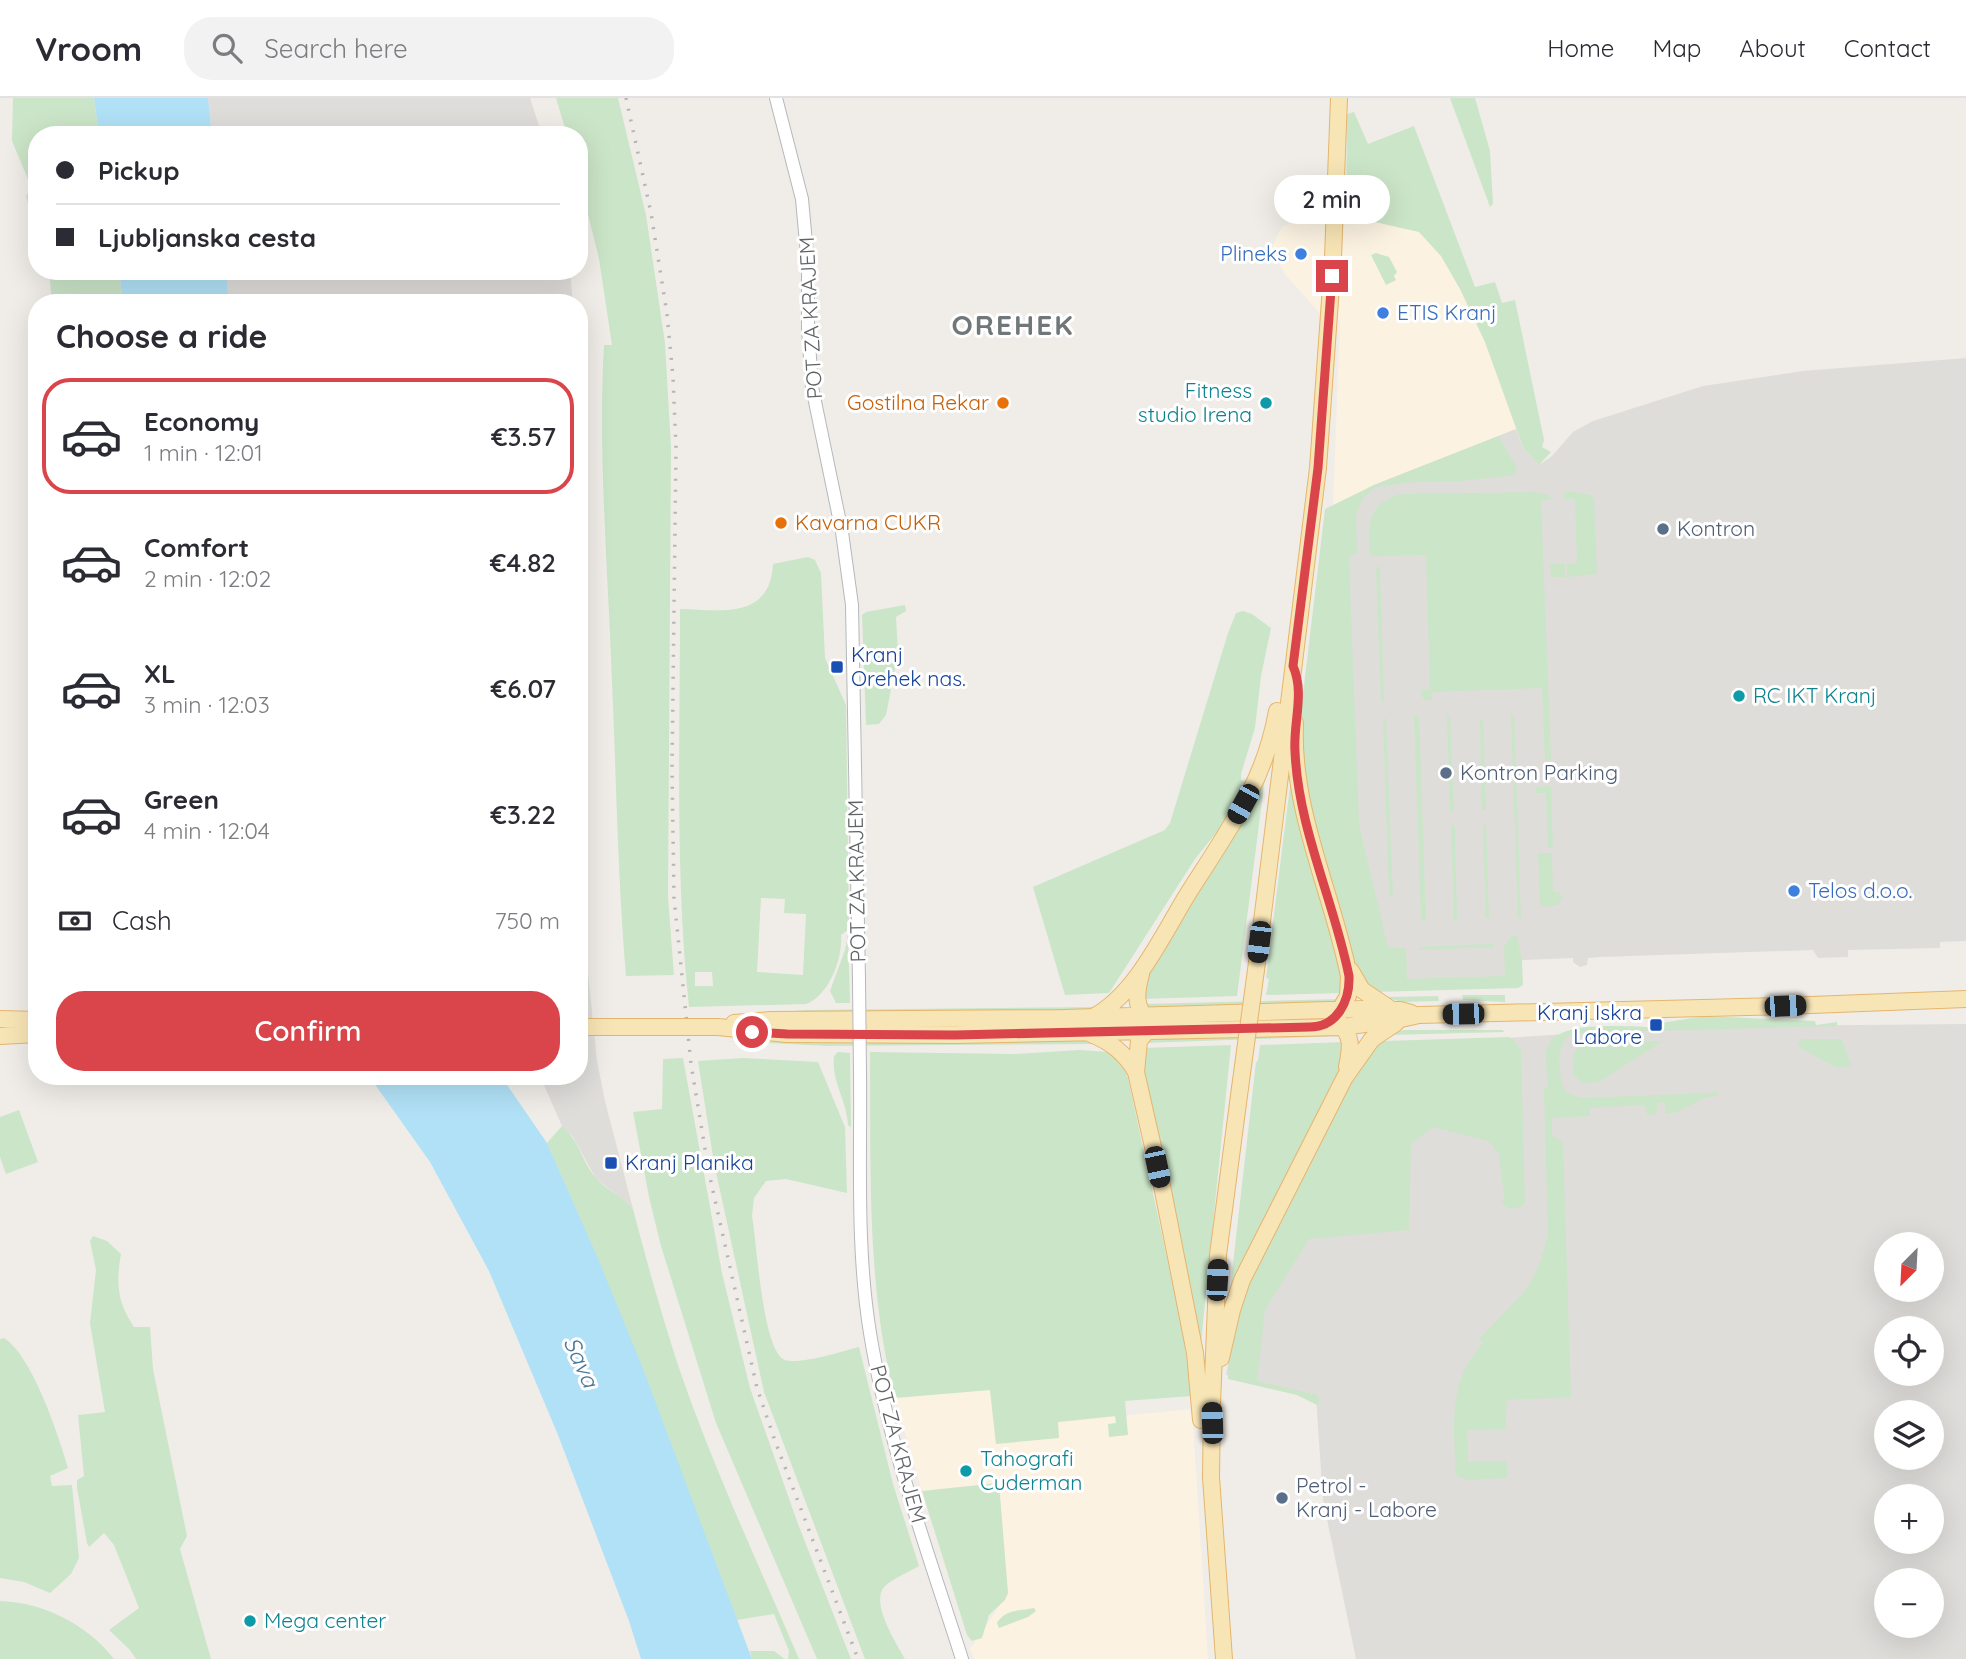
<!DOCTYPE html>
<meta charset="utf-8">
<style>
:root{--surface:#fff;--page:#f2f2f3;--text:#2b2b33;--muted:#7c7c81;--line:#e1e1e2;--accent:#d9454b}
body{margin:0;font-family:Quicksand,sans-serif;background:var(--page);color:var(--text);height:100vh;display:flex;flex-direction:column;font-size:26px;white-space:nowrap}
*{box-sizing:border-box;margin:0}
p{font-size:23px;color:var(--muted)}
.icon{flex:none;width:38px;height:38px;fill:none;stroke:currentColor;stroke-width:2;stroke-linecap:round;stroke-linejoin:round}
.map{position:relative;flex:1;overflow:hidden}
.panel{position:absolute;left:28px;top:196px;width:560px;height:791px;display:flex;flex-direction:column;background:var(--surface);border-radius:28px;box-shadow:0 7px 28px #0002}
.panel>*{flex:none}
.top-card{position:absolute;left:28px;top:28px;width:560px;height:154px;border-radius:28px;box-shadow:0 7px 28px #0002;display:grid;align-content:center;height:154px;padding:0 28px;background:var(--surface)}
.needle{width:46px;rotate:204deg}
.fabs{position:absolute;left:1874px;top:1134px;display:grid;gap:14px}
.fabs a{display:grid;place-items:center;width:70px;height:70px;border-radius:50%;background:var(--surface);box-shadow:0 7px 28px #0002;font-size:35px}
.end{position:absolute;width:32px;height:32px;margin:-16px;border:9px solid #d9454b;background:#fff;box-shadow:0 0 0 4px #fff}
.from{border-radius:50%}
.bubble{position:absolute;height:49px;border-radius:24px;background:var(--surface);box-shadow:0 7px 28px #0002;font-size:23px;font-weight:600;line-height:49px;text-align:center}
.car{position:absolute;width:21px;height:42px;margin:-21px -10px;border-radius:9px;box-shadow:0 0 5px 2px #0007;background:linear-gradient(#222 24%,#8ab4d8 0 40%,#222 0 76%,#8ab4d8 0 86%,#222 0)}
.top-card b{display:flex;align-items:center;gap:24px;height:66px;font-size:26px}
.top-card b+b{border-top:2px solid var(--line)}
.top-card i{width:18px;height:18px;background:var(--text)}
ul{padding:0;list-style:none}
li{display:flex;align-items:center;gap:21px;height:116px;margin:0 14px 10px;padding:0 14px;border:4px solid transparent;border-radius:28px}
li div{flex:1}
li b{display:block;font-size:26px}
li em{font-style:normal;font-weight:600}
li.current{border-color:var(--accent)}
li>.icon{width:63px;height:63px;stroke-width:1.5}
h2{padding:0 28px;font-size:32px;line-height:84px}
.pay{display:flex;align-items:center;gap:18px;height:77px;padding:0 28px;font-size:26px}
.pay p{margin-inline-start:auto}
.primary-button{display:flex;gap:14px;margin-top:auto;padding:14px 28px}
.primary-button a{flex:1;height:80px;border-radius:28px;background:var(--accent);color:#fff;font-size:28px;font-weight:600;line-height:80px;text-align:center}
header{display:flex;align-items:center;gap:42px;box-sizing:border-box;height:98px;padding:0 35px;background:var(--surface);border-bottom:2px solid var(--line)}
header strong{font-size:33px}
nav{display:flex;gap:38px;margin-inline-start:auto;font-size:24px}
.search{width:490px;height:63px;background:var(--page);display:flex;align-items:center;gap:18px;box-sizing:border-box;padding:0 24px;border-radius:28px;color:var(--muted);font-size:26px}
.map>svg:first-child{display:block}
</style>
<header>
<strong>Vroom</strong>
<div class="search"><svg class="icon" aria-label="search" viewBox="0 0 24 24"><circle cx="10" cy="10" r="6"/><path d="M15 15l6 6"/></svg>Search here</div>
<nav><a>Home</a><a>Map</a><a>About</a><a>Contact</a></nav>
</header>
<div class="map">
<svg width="1966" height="1561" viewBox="0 0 1966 1561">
<rect width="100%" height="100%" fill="#f0ede8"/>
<path fill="#fbf2e2" d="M1329,108l17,4 29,12 44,10 22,24 19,33 25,53 31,87 -142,56 -41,24 7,-189 -17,-3 -39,-44 -12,-26 10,-20z
M990,1292l6,54 46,-20 150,-15 16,250h-234l-4,-10 38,-56 -10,-110 -76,8 -27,-93z"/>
<path fill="#dfddda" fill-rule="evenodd" d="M208,0h322l12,37h-330z
M226,173h344l3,32h-344z
M1966,260v583l-26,1v6l-92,2v7l-30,1 -5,-8 -212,7 -13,1 -1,7 -7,2 -7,-5v-4l-51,2 -3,3v20h-140l-9,-8 -37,-466 41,-24 142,-56 7,18 16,18 13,-9 21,-24 20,-11 110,-35 100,-15z
M579,345l9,282h-9z
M579,786l18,177 8,40 28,108 -5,-6 -32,-24 -23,-42 -11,-11 -22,-50h39z
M1966,926v635h-610l-33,-159 -7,-103 -90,-22 11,-60 127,-260 143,-17 73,-5 179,-7zM1886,1146h46v46h-46zM1886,1230h46v46h-46zM1886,1314h46v46h-46zM1886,1398h46v46h-46zM1886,1482h46v46h-46z"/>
<path fill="#cbe5c8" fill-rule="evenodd" d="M13,0h81l5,37h-62v106l-11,-45 6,-7 -20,-48z
M556,0h62l28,117 19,128 6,105 -3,449 6,78 -48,1c-9,-106 -10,-212 -15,-318 -4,-102 -13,-211 -7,-313h8l-13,-86 -20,-81v-43h-12z
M1450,0h25l15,53 3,53 -3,3z
M1354,14l14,32 46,-18 61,161 20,-5 7,21 13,-3 29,140 -2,7 9,5 -12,13 -16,-18 -38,-105 -25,-53 -19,-33 -22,-24 -44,-10 -29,-12 1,-96z
M1376,155l13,4 8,15 -3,4 2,4 -10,5 -15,-30z
M49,173h70l4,32h-71z
M1499,338l18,33 -3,6 -52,6 -49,1 -37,5 -12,10 -5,10 -3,10 1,36 -8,4 10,268 29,122 18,1 1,31 98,-3 -1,-30 9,-11 4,1 5,24 1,25 -5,3 -144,4 -17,-16 -40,-130 -19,-110 27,-227 49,-24z
M1570,393l21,4 3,4 3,75 -30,3v-13l10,-1 -2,-64h-12l2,-7z
M1535,394l14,3 3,4 -11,1 10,259 -6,1 -3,-72 -110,4v8h-7l-3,-3v-7l8,-1 -4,-134 -55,1 -2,-3c0,-31 -2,-49 32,-59z
M808,459l7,3 6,13 4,85 21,47 3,224 -8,6c2,23 -12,61 -35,69l-117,3c-14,-132 -9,-265 -9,-398 41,1 90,11 93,-45zM761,800l24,1 -1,14 22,1 -3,61 -46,-3zM695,874h17l1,14h-18z
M1550,466h15v13h-14z
M1376,469h4l4,134h-3z
M905,507l1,6 -10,6 2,36 -12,62 -7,9 -13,1 -4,-110 4,-3z
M1243,513l9,3 19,14 -10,48 -6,52 -14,46v6l9,3 -29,50h-5l-21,26 -86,134 -44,2 -32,-108 132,-57 5,-7 58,-190 8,-20z
M1511,616h3l7,204h-3z
M1447,617h3l4,96h-4z
M1414,618h5l7,205h-5z
M1383,620h3l7,179h-4z
M1480,621h3l3,91h-4z
M1266,672l-29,226 -96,3 7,-29z
M1291,680l53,203 -2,12 -76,2 3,-16 -3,-1z
M1551,688l2,62h-5l-2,-55h-10v-6z
M1483,727h3l3,93h-3z
M1451,728h4l2,95h-3z
M1553,755l-1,4 1,35h6l3,5 -4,8 -14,2 -4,-3 -2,-51z
M848,836l2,69h-14l-6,-12 15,-41z
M1493,846l1,3 -75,3v-3z
M1462,897h43v7l-42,-2z
M1438,898l1,5 -37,1 -17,-5z
M1341,901l-3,5 -193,6 -3,-6z
M1097,909l-9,4 -360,4 80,-5z
M1705,918l110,5 1,4 21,-3v4l-257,7c-6,1 -12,2 -15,7 -8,9 -7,42 1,51 4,4 10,5 16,7l127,-5 9,-3v6c-18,-1 -31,16 -52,18l-2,-12 -7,1v11l-10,1 -2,-10 -55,3v8l-38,2v18l8,3 3,6 8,252 -64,3 -2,29 -38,1 1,32 39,-1v17l-41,2 -10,-5c-2,-12 -1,-26 -2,-39 0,-37 3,-64 29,-93l-4,-4 43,-45 10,-14 9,-20 7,-25 -4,-147 4,-1c0,-11 -4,-27 -1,-39 8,-31 88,-20 114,-21v-4z
M1404,932h98l3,2 -119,3z
M1341,934l3,4 -200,7 3,-6z
M1509,939l5,3 7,11 4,153 -6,4 -10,1 -8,-6 3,-4 -5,-45 -11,-13 -55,-14 -22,17 -2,86 -100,9 -44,71 -8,71 61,14 1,11 -22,-11 -69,-16 1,-24 13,-56 124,-244 9,-10 9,-4z
M1084,941l16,5 -272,2 -102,-5 178,1z
M1801,941h41l9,27 -14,2 -35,-19 -4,-5z
M1663,943l-64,41 -17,1 -9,-9c0,-15 -2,-24 12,-32z
M1345,944v10l-12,35 -104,212 27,-237 2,-1 2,-16z
M1231,947l-31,308 -59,-293 1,-12z
M1079,952l31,2 11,10 7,16 54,249 10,69 -67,5 3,34 -19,2 -1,-13 8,-1 -1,-7 -57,6 1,16 -63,6 -6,-54 -95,8c-29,-112 -24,-231 -25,-346l144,2z
M838,954l12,1 1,74 -3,-2c-1,-24 -17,-44 -14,-69z
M683,960l39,215 28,115 48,136 53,135h-34l-101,-236 -55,-177 -12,-49 -16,-85 29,-3 1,-50z
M743,960l75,4 27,65 2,66 -61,-14 -20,2 -12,17 -2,18c5,26 10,135 33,144 15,5 58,-9 74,-13l34,137 26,82c-10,6 -25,12 -34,20 -16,16 12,58 20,73h-40l-101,-267 -50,-229 -16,-102z
M19,1012l19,52 -32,12 -6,-17v-40z
M562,1028c18,16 19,33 33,51 10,13 28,18 38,32 14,54 29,107 46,159 34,99 79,195 120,291h-11l1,-8 -15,-37 -37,6c-60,-160 -121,-320 -190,-477z
M93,1138l14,5 14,13c-5,29 -4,48 13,73h16l3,42 34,167 -7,13 31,110h-75l-6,-9 -21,-20 30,-22 -25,-63 -10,-12 -15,14 -2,-4 -10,-55v-8l7,-4 -6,-61 27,-3 -15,-89 6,-53 -6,-29z
M4,1240c28,17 55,98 64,130l-18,8 2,10 20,-1 7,73 -8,16 -21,19 -26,-11 -24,-4v-239z
M999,1385l9,110 -3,7 -16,15 -7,23 -10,3 -5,-6 -45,-144z
M0,1503c43,1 88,24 114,58h-114z
M1034,1510l2,3 -8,6 -29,11 -2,-5c8,-14 23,-12 37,-15z
M750,1553h24l11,8h-33z"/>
<path fill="#b1e1f7" d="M94,0h114l4,37h-113z
M119,173h107l3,32h-106z
M369,978h132l46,67 49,111 46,112 110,293h-111l-12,-38 -71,-186 -69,-164 -59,-109z"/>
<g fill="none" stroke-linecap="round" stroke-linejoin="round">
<defs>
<path id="minor" d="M776,0l26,101 6,66v63l4,59 30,145 10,73 7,375
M860,976c1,86 -4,173 10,259 18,111 58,219 92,326"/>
<path id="major" d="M1295,625c-4,88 37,168 54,253l-1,20 -12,20
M1256,872l62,-502 15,-210 6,-160
M1351,873l11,19 27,18
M1141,876c-5,18 -7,34 8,47
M1093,919c43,-22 71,-85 96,-125 21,-33 43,-65 61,-100 13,-26 22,-53 27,-81
M0,921l37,1
M1338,923c15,16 13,25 9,46
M734,925l37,-3 293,-2 298,-9 38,1 11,3
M1151,928l-12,15 -3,31 27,119 32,162 6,67
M718,929l69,7 168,1 388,-8 58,-8 18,-4 366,-9 181,-7
M1091,936c20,8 34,19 45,38
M0,938l37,-2
M1221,1260l11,-48 10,-30 103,-203 27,-38 24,-16
M1224,1561l-13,-182 1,-73 6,-149 22,-167"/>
</defs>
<use href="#minor" stroke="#b5b8bb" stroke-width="14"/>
<use href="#major" stroke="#e5b56d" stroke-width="18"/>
<use href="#minor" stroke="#fff" stroke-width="12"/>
<use href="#major" stroke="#f8e5b6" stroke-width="16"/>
<path stroke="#b4b5b5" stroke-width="3.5" stroke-dasharray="2 9" stroke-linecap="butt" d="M626,0l25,115 16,101 6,63 3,71 -4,321 2,129 17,166 18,109 48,215 18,53 83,218"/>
<defs>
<path id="minor-bridge" d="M859,882l1,94"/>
<path id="major-bridge" d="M579,929h139
M1240,990l16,-118"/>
</defs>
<use href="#minor-bridge" stroke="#b5b8bb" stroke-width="14" stroke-linecap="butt"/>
<use href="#major-bridge" stroke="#e5b56d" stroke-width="18" stroke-linecap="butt"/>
<use href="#minor-bridge" stroke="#fff" stroke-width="12"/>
<use href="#major-bridge" stroke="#f8e5b6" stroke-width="16"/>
</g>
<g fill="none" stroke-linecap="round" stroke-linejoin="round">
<path stroke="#d9454b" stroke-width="9" d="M752,934l35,2 168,1 355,-8c27,0 40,-26 39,-51 -15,-75 -51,-148 -54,-225 -2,-28 10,-58 -2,-85l25,-198 14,-192"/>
</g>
<g fill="#3f7fe0" stroke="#fff" stroke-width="2.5">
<circle cx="1301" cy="156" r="7"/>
<circle cx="1383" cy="215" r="7"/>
<circle cx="1794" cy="793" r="7"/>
</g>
<g fill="#e8710a" stroke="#fff" stroke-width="2.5">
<circle cx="1003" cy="305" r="7"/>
<circle cx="781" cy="425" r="7"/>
</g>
<g fill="#0f9aa8" stroke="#fff" stroke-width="2.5">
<circle cx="1266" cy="305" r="7"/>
<circle cx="1739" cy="598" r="7"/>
<circle cx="966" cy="1373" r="7"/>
<circle cx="250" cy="1523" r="7"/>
</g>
<g fill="#5c6f8a" stroke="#fff" stroke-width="2.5">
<circle cx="1663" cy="431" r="7"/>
<circle cx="1446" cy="675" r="7"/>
<circle cx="1282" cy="1400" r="7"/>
</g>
<g fill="#1a4fb4" stroke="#fff" stroke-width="2.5">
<rect x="830" y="562" width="14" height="14" rx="3.5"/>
<rect x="1649" y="920" width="14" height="14" rx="3.5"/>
<rect x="604" y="1058" width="14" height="14" rx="3.5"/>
</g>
<g text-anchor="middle" stroke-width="6" stroke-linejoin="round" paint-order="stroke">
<g font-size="21" fill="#366cbe" stroke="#fff" text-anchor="start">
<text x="1287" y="163" text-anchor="end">Plineks</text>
<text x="1397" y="222">ETIS Kranj</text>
<text x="1808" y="800">Telos d.o.o.</text>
</g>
<g font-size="21" fill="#606467" stroke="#fff">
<text transform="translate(811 220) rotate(-93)" y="7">POT ZA KRAJEM</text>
<text transform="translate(857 783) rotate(-91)" y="7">POT ZA KRAJEM</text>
<text transform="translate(898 1346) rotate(75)" y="7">POT ZA KRAJEM</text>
</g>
<g font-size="21" fill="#0d838f" stroke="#fff" text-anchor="start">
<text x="1252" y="300" text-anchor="end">Fitness<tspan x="1252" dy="24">studio Irena</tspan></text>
<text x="1753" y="605">RC IKT Kranj</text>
<text x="980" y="1368">Tahografi<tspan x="980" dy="24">Cuderman</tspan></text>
<text x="264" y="1530">Mega center</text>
</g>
<g font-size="21" fill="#c56008" stroke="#fff" text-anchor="end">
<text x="989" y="312">Gostilna Rekar</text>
<text x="795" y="432" text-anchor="start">Kavarna CUKR</text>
</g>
<g font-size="21" fill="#4e5e75" stroke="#fff" text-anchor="start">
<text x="1677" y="438">Kontron</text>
<text x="1460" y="682">Kontron Parking</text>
<text x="1296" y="1395">Petrol -<tspan x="1296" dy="24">Kranj - Labore</tspan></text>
</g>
<g font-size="21" fill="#164399" stroke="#fff" text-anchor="start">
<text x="851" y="564">Kranj<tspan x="851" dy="24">Orehek nas.</tspan></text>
<text x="1642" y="922" text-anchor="end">Kranj Iskra<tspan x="1642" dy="24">Labore</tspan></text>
<text x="625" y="1072">Kranj Planika</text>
</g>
<g font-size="23" font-style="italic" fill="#477898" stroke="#fff">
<text transform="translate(581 1264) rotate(66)" y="8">Sava</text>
</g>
<g font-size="28" font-weight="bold" letter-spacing="2" fill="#717679" stroke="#fff">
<text x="1013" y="237">OREHEK</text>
</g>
</g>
</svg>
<div class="fabs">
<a><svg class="needle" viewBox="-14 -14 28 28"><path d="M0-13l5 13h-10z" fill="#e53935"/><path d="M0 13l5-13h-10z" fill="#7c7c81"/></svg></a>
<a><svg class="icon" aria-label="locate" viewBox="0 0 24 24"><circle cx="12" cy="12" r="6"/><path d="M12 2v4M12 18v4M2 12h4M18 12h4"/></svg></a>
<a><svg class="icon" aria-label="layers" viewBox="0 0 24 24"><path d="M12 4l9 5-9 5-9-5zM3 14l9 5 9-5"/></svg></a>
<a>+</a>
<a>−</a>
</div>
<i class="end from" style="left:752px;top:934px"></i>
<i class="end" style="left:1332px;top:178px"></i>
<div class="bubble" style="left:1274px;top:77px;width:116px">2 min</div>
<i class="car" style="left:1243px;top:706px;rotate:209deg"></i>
<i class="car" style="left:1259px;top:844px;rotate:187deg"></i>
<i class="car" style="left:1785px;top:908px;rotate:88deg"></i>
<i class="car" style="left:1463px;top:916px;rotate:269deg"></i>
<i class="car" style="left:1157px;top:1069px;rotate:168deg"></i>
<i class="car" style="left:1217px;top:1182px;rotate:3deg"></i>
<i class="car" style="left:1212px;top:1325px;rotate:358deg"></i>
<div class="top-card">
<b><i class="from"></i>Pickup</b>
<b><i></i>Ljubljanska cesta</b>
</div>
<section class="panel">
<h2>Choose a ride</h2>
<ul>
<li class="current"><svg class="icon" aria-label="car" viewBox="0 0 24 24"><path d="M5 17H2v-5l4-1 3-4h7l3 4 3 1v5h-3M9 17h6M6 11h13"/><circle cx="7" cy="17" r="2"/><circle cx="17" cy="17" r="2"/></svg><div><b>Economy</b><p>1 min · 12:01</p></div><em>€3.57</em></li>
<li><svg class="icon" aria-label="car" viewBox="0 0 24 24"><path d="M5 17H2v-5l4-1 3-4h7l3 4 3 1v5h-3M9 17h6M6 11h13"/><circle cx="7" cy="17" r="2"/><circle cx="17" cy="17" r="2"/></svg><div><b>Comfort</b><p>2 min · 12:02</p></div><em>€4.82</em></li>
<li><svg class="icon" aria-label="car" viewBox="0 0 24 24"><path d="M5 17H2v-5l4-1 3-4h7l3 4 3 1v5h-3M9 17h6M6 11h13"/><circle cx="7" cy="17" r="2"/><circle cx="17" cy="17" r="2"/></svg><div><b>XL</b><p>3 min · 12:03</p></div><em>€6.07</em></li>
<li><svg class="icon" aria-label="car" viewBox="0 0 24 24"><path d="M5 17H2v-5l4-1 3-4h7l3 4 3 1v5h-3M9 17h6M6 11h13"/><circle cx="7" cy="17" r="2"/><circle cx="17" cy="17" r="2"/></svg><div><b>Green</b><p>4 min · 12:04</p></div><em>€3.22</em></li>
</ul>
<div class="pay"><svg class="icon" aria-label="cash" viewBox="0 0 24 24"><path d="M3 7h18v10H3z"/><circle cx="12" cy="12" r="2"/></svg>Cash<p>750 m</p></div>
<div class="primary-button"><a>Confirm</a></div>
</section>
</div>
